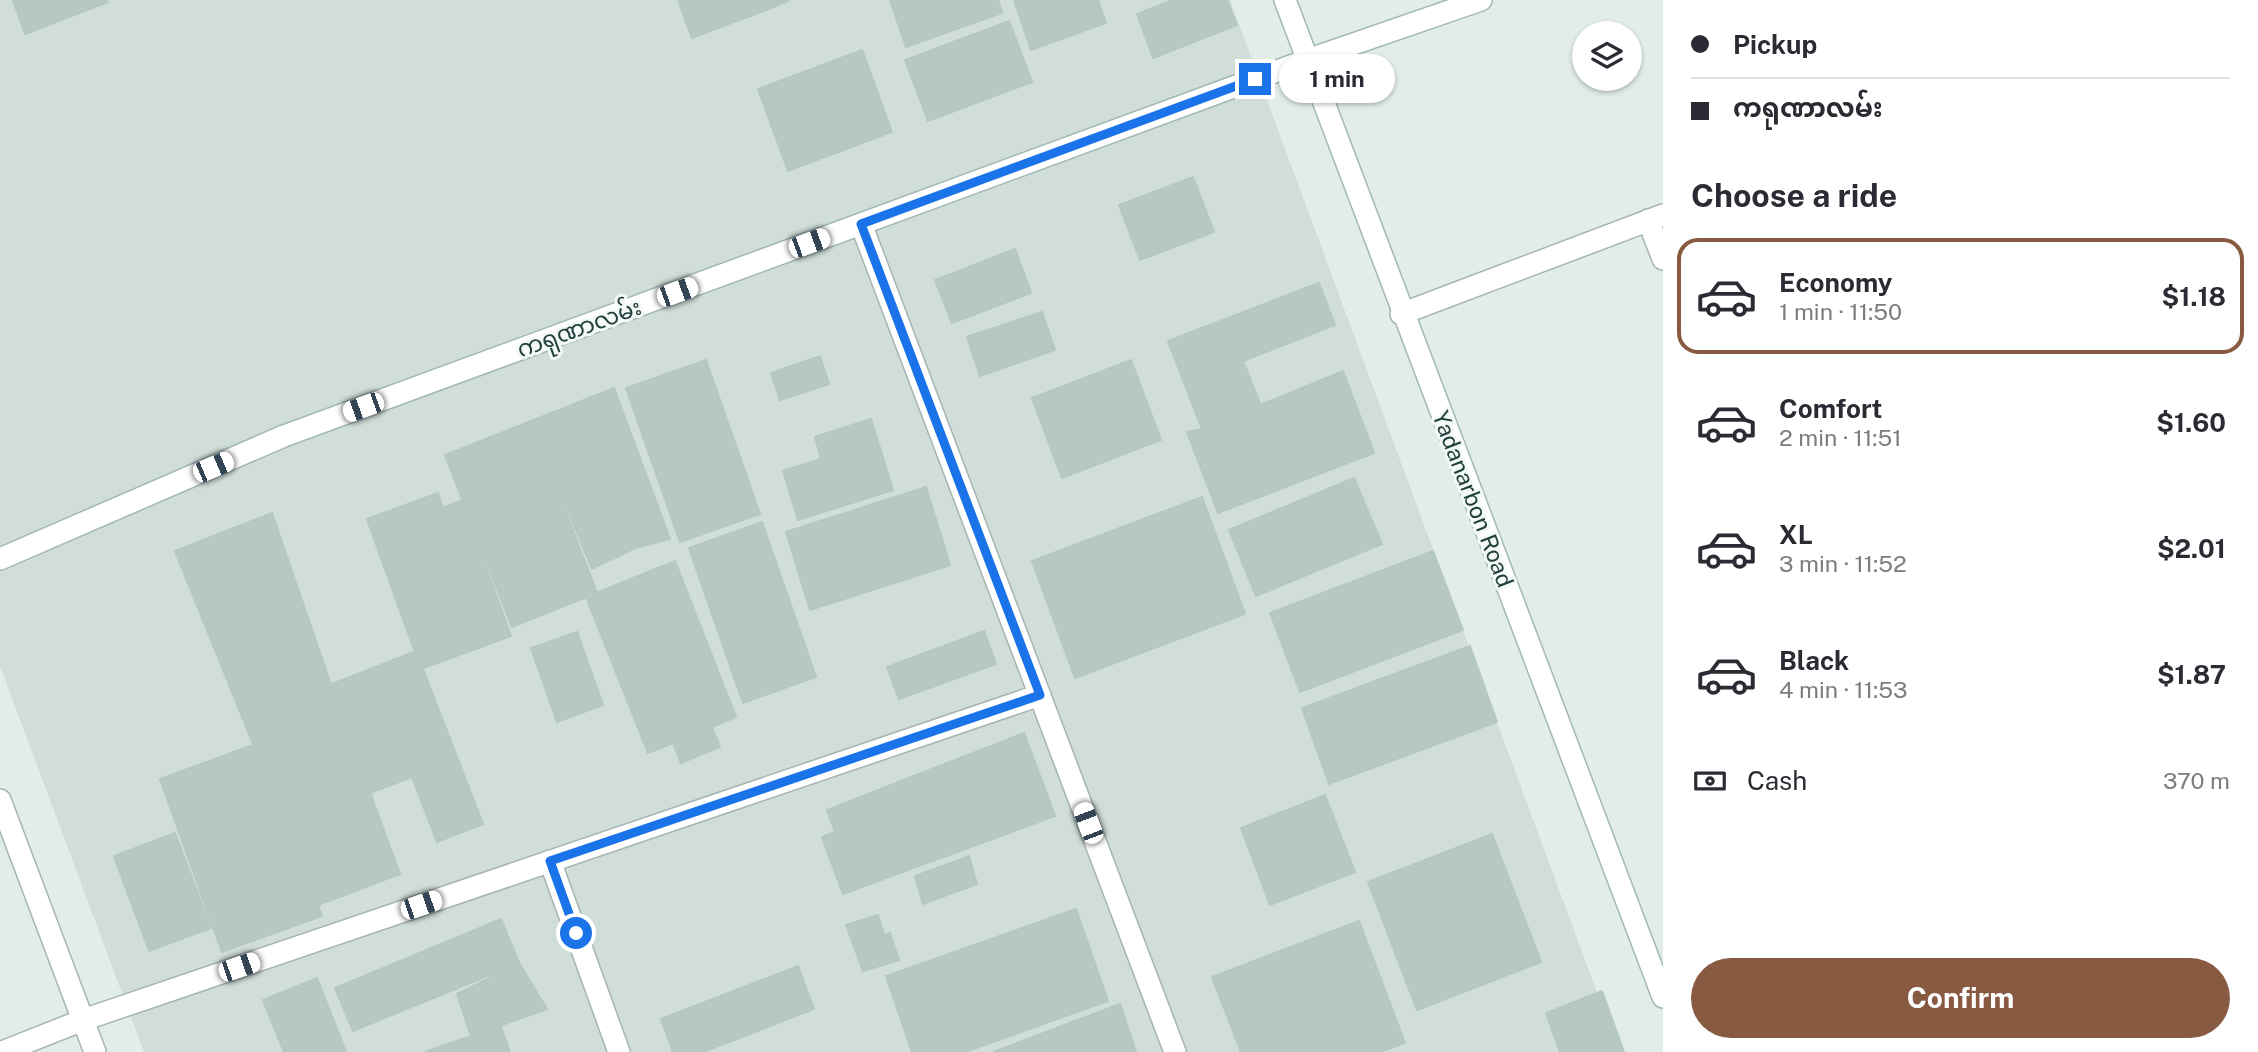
<!DOCTYPE html>
<meta charset="utf-8">
<style>
:root{--surface:#fff;--page:#f2f2f3;--text:#2b2b33;--muted:#7c7c81;--line:#e1e1e2;--accent:#885a42}
body{margin:0;font-family:"Public Sans","Noto Sans Myanmar",sans-serif;background:var(--page);color:var(--text);height:100vh;display:flex;flex-direction:column;font-size:26px;white-space:nowrap}
*{box-sizing:border-box;margin:0}
p{font-size:23px;color:var(--muted)}
.icon{flex:none;width:38px;height:38px;fill:none;stroke:currentColor;stroke-width:2;stroke-linecap:round;stroke-linejoin:round}
.map{position:relative;flex:1;overflow:hidden}
.details{display:flex;flex-direction:column;background:var(--surface);width:595px}
.details>*{flex:none}
.hud{display:grid;align-content:center;height:154px;padding:0 28px;background:var(--surface)}
.controls{position:absolute;left:1572px;top:21px;display:grid;gap:14px}
.controls a{display:grid;place-items:center;width:70px;height:70px;border-radius:50%;background:var(--surface);box-shadow:0 2px 5px #0004;font-size:35px}
.end{position:absolute;width:32px;height:32px;margin:-16px;border:9px solid #1a73e8;background:#fff;box-shadow:0 0 0 4px #fff}
.from{border-radius:50%}
.bubble{position:absolute;height:49px;border-radius:24px;background:var(--surface);box-shadow:0 2px 5px #0004;font-size:23px;font-weight:700;line-height:49px;text-align:center}
.car{position:absolute;width:21px;height:42px;margin:-21px -10px;border-radius:9px;box-shadow:0 0 5px 2px #0007;background:linear-gradient(#fff 24%,#345 0 40%,#fff 0 76%,#345 0 86%,#fff 0)}
.hud b{display:flex;align-items:center;gap:24px;height:66px;font-size:26px}
.hud b+b{border-top:2px solid var(--line)}
.hud i{width:18px;height:18px;background:var(--text)}
ul{padding:0;list-style:none}
li{display:flex;align-items:center;gap:21px;height:116px;margin:0 14px 10px;padding:0 14px;border:4px solid transparent;border-radius:21px}
li div{flex:1}
li b{display:block;font-size:26px}
li em{font-style:normal;font-weight:700}
li.on{border-color:var(--accent)}
li>.icon{width:63px;height:63px;stroke-width:1.5}
h2{padding:0 28px;font-size:32px;line-height:84px}
.pay{display:flex;align-items:center;gap:18px;height:77px;padding:0 28px;font-size:26px}
.pay p{margin-inline-start:auto}
.primary-button{display:flex;gap:14px;margin-top:auto;padding:14px 28px}
.primary-button a{flex:1;height:80px;border-radius:42px;background:var(--accent);color:#fff;font-size:28px;font-weight:700;line-height:80px;text-align:center}
main{display:flex;flex:1;min-height:0}
.map>svg:first-child{display:block}
</style>
<main>
<div class="map">
<svg width="1663" height="1052" viewBox="0 0 1663 1052">
<rect width="100%" height="100%" fill="#e2edea"/>
<path fill="#d0ddd9" d="M0,0h1230l389,1052h-1475l-144,-386z"/>
<path fill="#b7c8c3" stroke="#b4c7c2" stroke-width="2" d="M13,0h94l1,2 -83,32z
M678,0h84l4,10 -74,28z
M762,0h28l-24,10z
M890,0h108l4,13 -96,34z
M1014,0h84l8,23 -75,27z
M1173,0h54l10,25 -84,33 -16,-44z
M1009,21l23,61 -104,39 -23,-61z
M862,50l30,82 -104,39 -30,-82z
M1193,177l21,55 -74,28 -21,-55z
M1015,249l16,44 -79,30 -17,-43z
M1319,283l16,42 -92,36 18,45 -59,23 -34,-88z
M1042,312l13,38 -75,26 -13,-39z
M820,356l9,28 -49,16 -9,-27z
M706,360l54,154 -80,28 -54,-154z
M1131,360l30,80 -99,38 -30,-80z
M1343,371l31,82 -156,60 -31,-81 15,-3z
M614,388l56,151 -35,9 -43,21 -61,-148z
M871,419l22,71 -95,30 -15,-49 38,-12 -6,-22z
M531,421l66,172 -85,34 -67,-172z
M1354,478l28,66 -126,52 -27,-66z
M926,487l24,78 -140,45 -24,-78z
M438,493l5,15 19,-8 49,136 -90,33 -54,-150z
M1202,497l43,117 -170,64 -43,-117z
M272,513l68,198 -87,33 -78,-193z
M762,522l54,155 -73,26 -54,-155z
M1433,551l30,79 -163,62 -30,-79z
M675,561l61,156 -24,10 8,20 -39,16 -8,-20 -25,10 -62,-156z
M984,631l12,33 -97,35 -12,-32z
M577,632l26,73 -46,17 -26,-74z
M1470,646l27,76 -168,62 -27,-76z
M416,651l67,173 -46,18 -25,-65 -42,16 -41,-108z
M340,711l60,163 -87,33 -60,-163z
M1024,733l31,83 -212,78 -21,-57 13,-5 -8,-22z
M261,742l61,174 -100,36 -62,-173z
M1325,795l30,77 -85,33 -29,-77z
M175,833l36,95 -62,23 -35,-95z
M1492,834l49,128 -124,48 -49,-128z
M969,856l8,28 -54,20 -8,-28z
M1076,909l32,92 -143,51h-53l-26,-76z
M878,915l6,20 6,-2 9,27 -36,11 -17,-46z
M501,919l18,44 -166,68 -18,-43z
M1359,921l46,122 -25,9h-139l-29,-75z
M519,963l28,46 -76,27 -14,-42z
M798,966l16,43 -111,43h-30l-12,-33z
M317,978l29,74h-62l-21,-52z
M1602,991l22,61h-64l-14,-39z
M1120,1004l16,48h-143z
M500,1024l10,28h-85l46,-16z"/>
<g fill="none" stroke-linecap="round" stroke-linejoin="round">
<defs>
<path id="street" d="M1648,220l15,39
M861,224l314,828
M1401,314l262,-99
M0,800l95,252
M550,861l69,191
M2,1052l81,-32 957,-325"/>
<path id="secondary" d="M1285,0l378,997
M0,559l284,-123 1023,-376 174,-60"/>
</defs>
<use href="#street" stroke="#a4b5b2" stroke-width="24"/>
<use href="#secondary" stroke="#a0b9b4" stroke-width="24"/>
<use href="#street" stroke="#fff" stroke-width="21"/>
<use href="#secondary" stroke="#fff" stroke-width="21"/>
</g>
<g fill="none" stroke-linecap="round" stroke-linejoin="round">
<path stroke="#1a73e8" stroke-width="9" d="M576,933l-26,-72 490,-166 -179,-471 394,-145"/>
</g>
<g text-anchor="middle" stroke-width="6" stroke-linejoin="round" paint-order="stroke">
<g font-size="23" fill="#213f3b" stroke="#f3f9f7">
<text transform="translate(579 328) rotate(-20)" y="8">ကရုဏာလမ်း</text>
<text transform="translate(1473 499) rotate(69)" y="8">Yadanarbon Road</text>
</g>
</g>
</svg>
<div class="controls">
<a><svg class="icon" aria-label="layers" viewBox="0 0 24 24"><path d="M12 4l9 5-9 5-9-5zM3 14l9 5 9-5"/></svg></a>
</div>
<i class="end from" style="left:576px;top:933px"></i>
<i class="end" style="left:1255px;top:79px"></i>
<div class="bubble" style="left:1279px;top:54px;width:116px">1 min</div>
<i class="car" style="left:809px;top:243px;rotate:70deg"></i>
<i class="car" style="left:677px;top:292px;rotate:70deg"></i>
<i class="car" style="left:363px;top:407px;rotate:250deg"></i>
<i class="car" style="left:213px;top:467px;rotate:67deg"></i>
<i class="car" style="left:1088px;top:823px;rotate:339deg"></i>
<i class="car" style="left:421px;top:905px;rotate:71deg"></i>
<i class="car" style="left:239px;top:967px;rotate:71deg"></i>
</div>
<section class="details">
<div class="hud">
<b><i class="from"></i>Pickup</b>
<b><i></i>ကရုဏာလမ်း</b>
</div>
<h2>Choose a ride</h2>
<ul>
<li class="on"><svg class="icon" aria-label="car" viewBox="0 0 24 24"><path d="M5 17H2v-5l4-1 3-4h7l3 4 3 1v5h-3M9 17h6M6 11h13"/><circle cx="7" cy="17" r="2"/><circle cx="17" cy="17" r="2"/></svg><div><b>Economy</b><p>1 min · 11:50</p></div><em>$1.18</em></li>
<li><svg class="icon" aria-label="car" viewBox="0 0 24 24"><path d="M5 17H2v-5l4-1 3-4h7l3 4 3 1v5h-3M9 17h6M6 11h13"/><circle cx="7" cy="17" r="2"/><circle cx="17" cy="17" r="2"/></svg><div><b>Comfort</b><p>2 min · 11:51</p></div><em>$1.60</em></li>
<li><svg class="icon" aria-label="car" viewBox="0 0 24 24"><path d="M5 17H2v-5l4-1 3-4h7l3 4 3 1v5h-3M9 17h6M6 11h13"/><circle cx="7" cy="17" r="2"/><circle cx="17" cy="17" r="2"/></svg><div><b>XL</b><p>3 min · 11:52</p></div><em>$2.01</em></li>
<li><svg class="icon" aria-label="car" viewBox="0 0 24 24"><path d="M5 17H2v-5l4-1 3-4h7l3 4 3 1v5h-3M9 17h6M6 11h13"/><circle cx="7" cy="17" r="2"/><circle cx="17" cy="17" r="2"/></svg><div><b>Black</b><p>4 min · 11:53</p></div><em>$1.87</em></li>
</ul>
<div class="pay"><svg class="icon" aria-label="cash" viewBox="0 0 24 24"><path d="M3 7h18v10H3z"/><circle cx="12" cy="12" r="2"/></svg>Cash<p>370 m</p></div>
<div class="primary-button"><a>Confirm</a></div>
</section>
</main>
